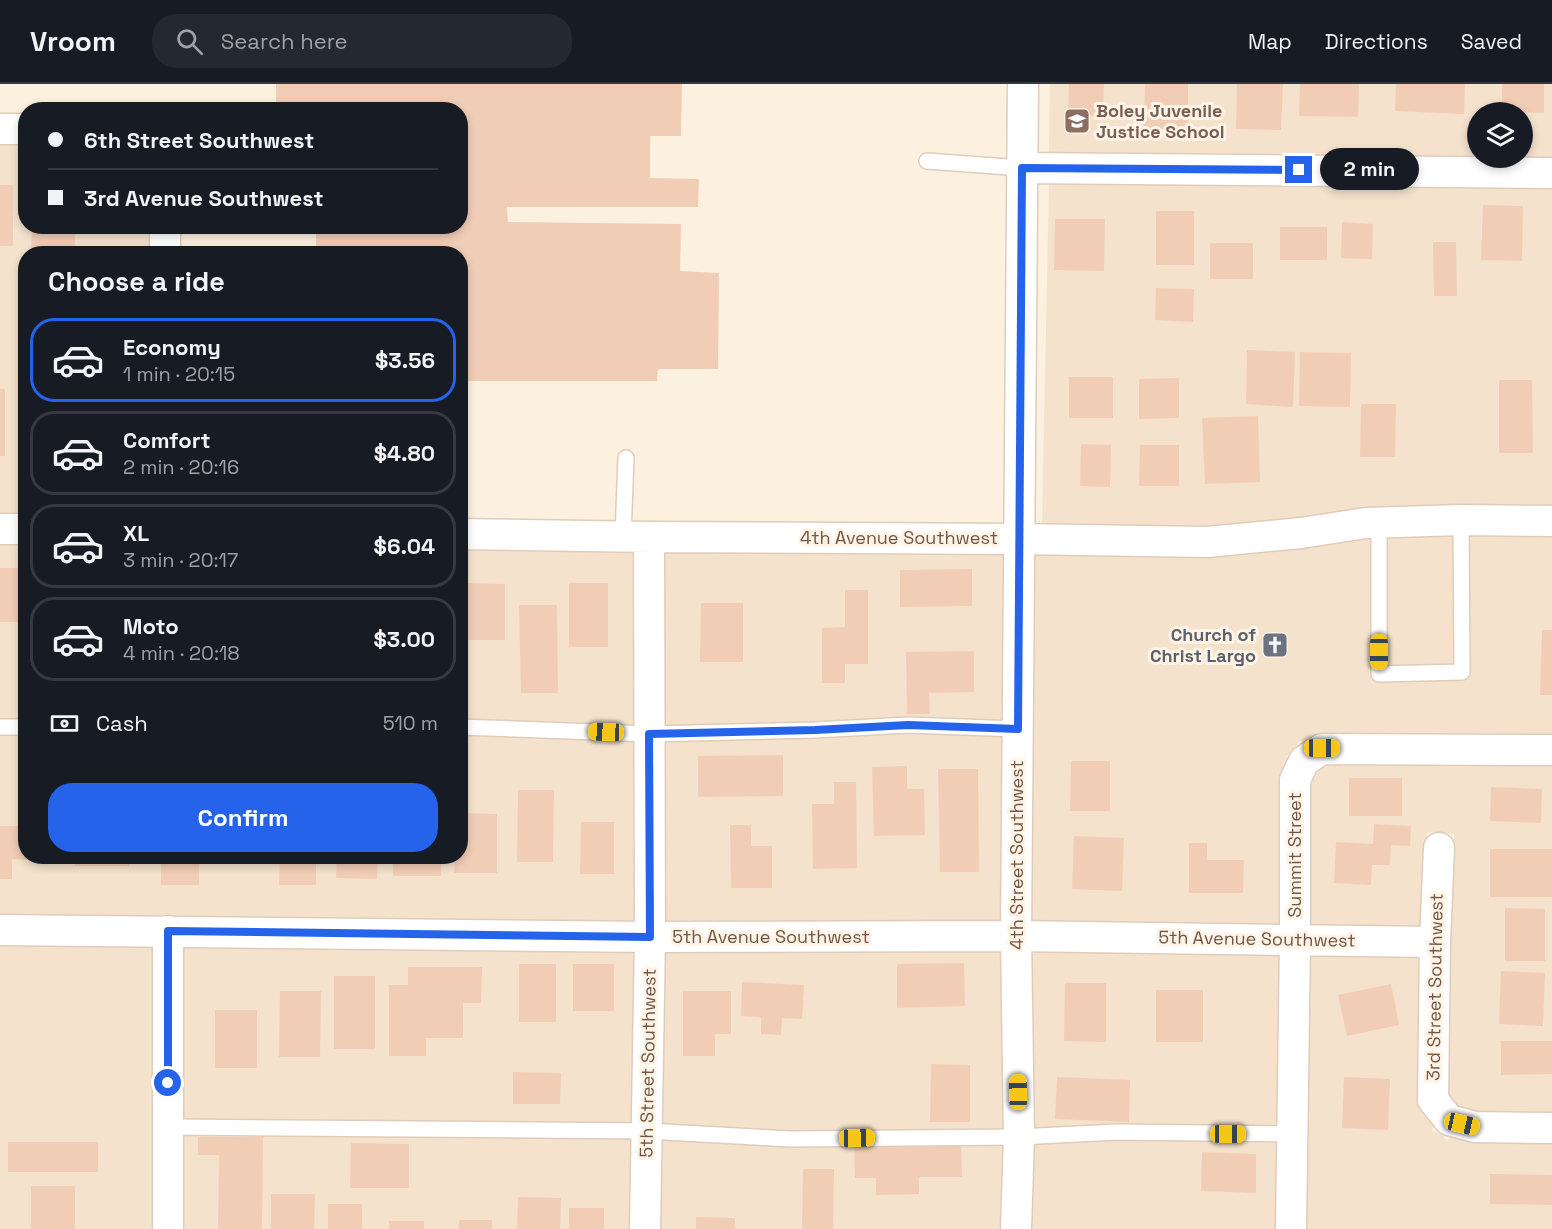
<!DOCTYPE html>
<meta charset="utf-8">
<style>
:root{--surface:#171b24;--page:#242831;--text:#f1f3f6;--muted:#9ea1a6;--line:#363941;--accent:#2563eb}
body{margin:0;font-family:"Space Grotesk",sans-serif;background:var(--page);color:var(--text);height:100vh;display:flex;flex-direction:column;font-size:22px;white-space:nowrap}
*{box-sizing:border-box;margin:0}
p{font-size:20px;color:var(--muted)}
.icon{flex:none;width:33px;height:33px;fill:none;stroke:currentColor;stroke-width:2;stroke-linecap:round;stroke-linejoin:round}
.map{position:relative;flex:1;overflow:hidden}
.drawer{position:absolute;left:18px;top:162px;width:450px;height:618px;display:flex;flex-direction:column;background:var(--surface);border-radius:24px;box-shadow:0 3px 9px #0003}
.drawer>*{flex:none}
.guide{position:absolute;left:18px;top:18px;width:450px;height:132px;border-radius:24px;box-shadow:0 3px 9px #0003;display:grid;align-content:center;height:132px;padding:0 30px;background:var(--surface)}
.controls{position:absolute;left:1467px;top:18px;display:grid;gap:12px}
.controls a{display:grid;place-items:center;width:66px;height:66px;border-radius:50%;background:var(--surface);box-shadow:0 3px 9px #0003;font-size:30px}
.end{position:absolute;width:27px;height:27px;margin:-14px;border:8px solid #2563eb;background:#fff;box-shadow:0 0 0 3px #fff}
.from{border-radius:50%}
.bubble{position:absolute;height:42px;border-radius:21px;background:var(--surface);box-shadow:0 3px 9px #0003;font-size:20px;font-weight:600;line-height:42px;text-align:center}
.car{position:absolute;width:18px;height:36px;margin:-18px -9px;border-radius:8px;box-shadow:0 0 4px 2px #0007;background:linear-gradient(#f5c518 24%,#345 0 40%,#f5c518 0 76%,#345 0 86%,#f5c518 0)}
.guide b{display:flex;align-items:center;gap:21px;height:57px;font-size:22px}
.guide b+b{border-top:2px solid var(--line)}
.guide i{width:15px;height:15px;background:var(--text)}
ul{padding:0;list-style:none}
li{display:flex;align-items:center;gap:18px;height:84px;margin:0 12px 9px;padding:0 18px;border:3px solid var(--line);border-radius:24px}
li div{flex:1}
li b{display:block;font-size:22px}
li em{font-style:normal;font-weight:600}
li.current{border-color:var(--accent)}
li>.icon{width:54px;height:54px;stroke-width:1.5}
h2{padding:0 30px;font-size:27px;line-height:72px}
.pay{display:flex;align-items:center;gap:15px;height:66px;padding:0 30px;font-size:22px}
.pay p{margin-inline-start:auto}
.primary-button{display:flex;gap:12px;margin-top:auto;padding:12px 30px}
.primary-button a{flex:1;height:69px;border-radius:24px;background:var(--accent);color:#fff;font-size:24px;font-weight:600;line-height:69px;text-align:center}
header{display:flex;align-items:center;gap:36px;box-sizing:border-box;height:84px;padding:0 30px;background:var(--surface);border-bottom:2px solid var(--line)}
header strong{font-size:28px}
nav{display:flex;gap:33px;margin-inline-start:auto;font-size:21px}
.search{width:420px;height:54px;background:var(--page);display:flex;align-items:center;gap:15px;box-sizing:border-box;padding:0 21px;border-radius:24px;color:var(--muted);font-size:22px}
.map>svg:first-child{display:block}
</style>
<header>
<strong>Vroom</strong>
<div class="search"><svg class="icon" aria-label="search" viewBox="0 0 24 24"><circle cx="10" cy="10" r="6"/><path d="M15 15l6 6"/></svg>Search here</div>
<nav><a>Map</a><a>Directions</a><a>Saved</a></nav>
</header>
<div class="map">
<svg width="1552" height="1145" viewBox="0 0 1552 1145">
<rect width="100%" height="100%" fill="#fcf0df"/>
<path fill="#f4e2cd" d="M1050,0h502v73h-29l-1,-45h-44l-1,45 -428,-4z
M0,60h25l1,82 126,1v26l-126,1 -1,260h-25z
M1049,99l503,5v319l-84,-2 -103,3 -65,10 -94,9 -164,-3z
M1468,451l84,2v198l-229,-2 -8,2 -11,8 -5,-2 -5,9 -8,6 3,6 -7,162 -252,-4 3,-366 175,3 95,-9 64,-10z
M0,460h25l1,312h434l1,-306 174,3 1,369 -454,-6 -182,-1z
M662,469l344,1 -3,366 -340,2z
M1326,680l226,1v347l-75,-1 -21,-5 -9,-12 1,-151 6,-109 -27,-2 -5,94 -113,-2v-140l6,-12z
M0,862h154v283h-154z
M182,863l454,6 -4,276h-450z
M1003,867l2,186 -3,92h-343l4,-276z
M1030,867l251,3 -3,275h-249z
M1308,871l113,2 13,167 -2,7 9,3 6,7 5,-4 23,5 77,1v86h-247z"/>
<path fill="#f2cdb6" d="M276,0h406l-1,52h-31v42l49,1 -1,28h-191l1,15 173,2 -1,47 39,2 -1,96h-60l-1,12h-197v-127h-144v-28h144v-116h-184z
M1069,0h35l-1,32 -35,-1z
M1145,0h43v45h-44z
M1237,0h46l-2,46 -45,-1z
M1300,0h59l-1,33 -59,-1z
M1396,0h69l-1,30 -69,-3z
M1502,0h42v29l-42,-1z
M0,101h13v61h-13z
M1483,121l40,1 -1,55 -41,-1z
M1156,127h38v54h-38z
M1055,135h50l-1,52 -50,-1z
M1342,138l31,2 -1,35 -31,-1z
M32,142h43v28h-44z
M1280,143h47v33h-47z
M1433,158h23l1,54h-23z
M1210,159h43v36h-43z
M1156,204l38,1 -1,33 -38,-2z
M1247,266l48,2 -2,55 -47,-3z
M1300,268l51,1 -1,54 -51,-1z
M1069,293h44v41h-44z
M1179,294v40l-40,1v-40z
M1499,296h33l1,73h-34z
M0,305h5v67h-5z
M1361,320h35l-1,53h-35z
M1258,332l2,66 -55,2 -3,-66z
M1081,360l30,1 -1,42 -30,-1z
M1140,361h39v41h-40z
M0,484h20v54h-20z
M972,485v37l-72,1v-37z
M460,499l45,1v56h-45z
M569,499h39v64h-39z
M845,506h23v74h-23v19h-23v-55l23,-1z
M701,519h42v59h-43z
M519,521h38l1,88h-37z
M1542,546h10v65h-12z
M974,567v41l-45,1 1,21h-23l-1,-62z
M783,671v41l-85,1v-41z
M1071,677h39v50h-40z
M907,682v23h17l1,46 -51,1 -2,-69z
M938,685h40l1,103h-39z
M1349,694h53v38h-53z
M834,698h22l1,86 -44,1 -1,-65h22z
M1491,703l51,2 -1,34 -51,-2z
M518,706h36l-1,72h-36z
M460,729l37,1v59h-43l1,-17h5z
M581,738h33v52h-34z
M1374,740l37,2 -1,20 -19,-1 -1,20h-18l-1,20 -37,-2 2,-41 37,2z
M730,741h21v21h21v42h-41z
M0,742h26v30h5v4l-19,-1v20h-12z
M1074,752l50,2 -2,53 -50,-2z
M1189,759h18v17h37l-1,33h-54z
M1490,765h62v48h-62z
M75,772h54v10h-54z
M161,772h38v29h-38z
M280,772h36v29h-37z
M337,772h41l-1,23 -41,-1z
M393,772h48v20h-48z
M1505,824l40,1v52h-40z
M964,879l1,43 -68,2v-44z
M519,880h37v58h-37z
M573,880h41v47h-41z
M408,883h74l-1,36h-18v35h-37v18h-37v-71h19z
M1501,887l44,2 -2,53 -44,-2z
M334,892h41v73h-41z
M742,898l62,3 -2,34 -20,-1 -1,17 -20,-1v-17l-20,-1z
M1065,899h41v59l-42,-1z
M1391,900l8,41 -52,11 -9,-41z
M1156,906h47v52h-47z
M280,907h41l-1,66h-41z
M683,907h48v43h-16v22h-32z
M215,926h42v58h-42z
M1501,957h51v33l-51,1z
M931,980l39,1v57h-40z
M513,988l48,1 -1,31h-47z
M1057,993l73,3 -1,42 -74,-3z
M1344,993l46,2 -2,51 -46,-2z
M198,1053h65l-1,92h-44l1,-74h-21z
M8,1058h90v30h-90z
M351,1059l58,1v44h-59z
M961,1059l1,34h-43v17l-43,1v-17h-21l-1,-33z
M1202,1068l54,2v39l-55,-2z
M803,1085h31l-1,60h-31z
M1490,1090l62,1v30l-62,-1z
M31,1102h44v43h-44z
M271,1110h44l-1,35h-43z
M518,1113l43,1 -1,31h-43z
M328,1120h34v25h-34z
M569,1124h35v21h-35z
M696,1133l39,1v11h-39z
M459,1136h33v9h-33z
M389,1137h35v8h-35z"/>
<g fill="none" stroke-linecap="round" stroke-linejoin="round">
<defs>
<path id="service" d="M927,77l95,7
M1379,439v151l83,-2 -1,-152
M623,453l3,-79
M0,643h26
M460,643l189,7 166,-4 93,-5 110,4
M168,1043l479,4 144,8 228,-2 98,-5 175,2"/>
<path id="minor" d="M0,45h26
M1022,84l530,5
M165,142v28
M0,445h26
M460,450l189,3 370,2 188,3 94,-9 65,-10 95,-3 91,1
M1439,764l-4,94 -2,158 16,20 26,7 77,1
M0,846l650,7 366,-1 419,6
M168,847v298
M645,1145l5,-292 -1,-400
M1016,1145l3,-92 -3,-201 7,-852
M1291,1145l4,-289v-160l9,-19 18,-12 230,1"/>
</defs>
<use href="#service" stroke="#e0ccbb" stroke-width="18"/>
<use href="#minor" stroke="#e0ccbb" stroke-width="33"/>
<use href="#service" stroke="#fff" stroke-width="15"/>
<use href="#minor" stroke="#fff" stroke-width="30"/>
</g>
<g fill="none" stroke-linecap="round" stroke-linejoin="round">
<path stroke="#2563eb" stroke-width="8" d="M168,999v-152l482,6 -1,-203 166,-4 93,-5 110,4 4,-561 277,2"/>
</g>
<defs>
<symbol id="school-square" viewBox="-11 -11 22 22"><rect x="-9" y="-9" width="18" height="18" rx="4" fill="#8d6e63" stroke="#fff4e5"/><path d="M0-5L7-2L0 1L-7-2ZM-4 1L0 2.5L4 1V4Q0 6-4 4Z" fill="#fff"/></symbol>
<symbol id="church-square" viewBox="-11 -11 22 22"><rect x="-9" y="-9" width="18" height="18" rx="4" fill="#6b7280" stroke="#fff4e5"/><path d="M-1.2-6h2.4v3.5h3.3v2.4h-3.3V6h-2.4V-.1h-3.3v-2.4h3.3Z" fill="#fff"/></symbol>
</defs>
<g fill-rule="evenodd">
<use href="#school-square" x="1062" y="22" width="30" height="30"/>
<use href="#church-square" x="1260" y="546" width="30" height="30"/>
</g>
<g text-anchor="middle" stroke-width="6" stroke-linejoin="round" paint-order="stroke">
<g font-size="18" font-weight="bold" fill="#785e54" stroke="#fff4e5" text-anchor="start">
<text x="1096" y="33">Boley Juvenile<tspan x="1096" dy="21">Justice School</tspan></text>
</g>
<g font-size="18" fill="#725647" stroke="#fff4e5">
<text x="899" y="460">4th Avenue Southwest</text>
<text transform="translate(1017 771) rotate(-90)" y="6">4th Street Southwest</text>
<text transform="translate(1295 771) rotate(-90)" y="6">Summit Street</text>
<text x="771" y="859">5th Avenue Southwest</text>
<text transform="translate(1257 855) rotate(1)" y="6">5th Avenue Southwest</text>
<text transform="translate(1435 903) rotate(-89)" y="6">3rd Street Southwest</text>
<text transform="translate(648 979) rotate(-89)" y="6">5th Street Southwest</text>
</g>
<g font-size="18" font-weight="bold" fill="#5b616d" stroke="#fff4e5" text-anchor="end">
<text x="1256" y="557">Church of<tspan x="1256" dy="21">Christ Largo</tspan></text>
</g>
</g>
</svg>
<div class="controls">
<a><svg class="icon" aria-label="layers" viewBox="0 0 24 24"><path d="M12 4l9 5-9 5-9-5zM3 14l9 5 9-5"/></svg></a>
</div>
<i class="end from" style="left:168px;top:999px"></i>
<i class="end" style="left:1299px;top:86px"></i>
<div class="bubble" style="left:1320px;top:64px;width:99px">2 min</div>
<i class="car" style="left:1379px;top:568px;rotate:180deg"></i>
<i class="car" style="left:606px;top:648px;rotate:272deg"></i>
<i class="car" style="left:1322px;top:664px;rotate:90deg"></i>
<i class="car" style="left:1018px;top:1008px;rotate:359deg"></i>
<i class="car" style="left:1462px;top:1040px;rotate:103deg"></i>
<i class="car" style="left:1228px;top:1050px;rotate:90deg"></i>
<i class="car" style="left:857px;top:1054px;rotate:89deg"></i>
<div class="guide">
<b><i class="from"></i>6th Street Southwest</b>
<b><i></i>3rd Avenue Southwest</b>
</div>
<section class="drawer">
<h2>Choose a ride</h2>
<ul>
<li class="current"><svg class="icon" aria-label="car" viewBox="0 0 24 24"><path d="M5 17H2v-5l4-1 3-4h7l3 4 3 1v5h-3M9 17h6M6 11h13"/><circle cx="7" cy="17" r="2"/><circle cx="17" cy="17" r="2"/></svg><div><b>Economy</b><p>1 min · 20:15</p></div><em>$3.56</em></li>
<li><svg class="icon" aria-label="car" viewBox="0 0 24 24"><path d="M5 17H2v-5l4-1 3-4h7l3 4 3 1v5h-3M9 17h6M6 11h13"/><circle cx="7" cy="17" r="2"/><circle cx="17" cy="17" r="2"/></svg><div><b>Comfort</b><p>2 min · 20:16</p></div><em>$4.80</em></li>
<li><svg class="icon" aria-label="car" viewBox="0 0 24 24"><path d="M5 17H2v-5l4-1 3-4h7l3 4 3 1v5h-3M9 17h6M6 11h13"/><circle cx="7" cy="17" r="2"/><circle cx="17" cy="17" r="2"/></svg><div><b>XL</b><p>3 min · 20:17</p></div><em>$6.04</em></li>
<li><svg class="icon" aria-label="car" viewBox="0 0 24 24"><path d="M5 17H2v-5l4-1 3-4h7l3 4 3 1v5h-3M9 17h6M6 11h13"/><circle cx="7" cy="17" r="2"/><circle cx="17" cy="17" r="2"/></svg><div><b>Moto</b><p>4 min · 20:18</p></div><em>$3.00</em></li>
</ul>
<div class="pay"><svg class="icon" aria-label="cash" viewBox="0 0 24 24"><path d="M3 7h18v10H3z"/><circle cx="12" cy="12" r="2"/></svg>Cash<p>510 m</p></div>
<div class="primary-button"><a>Confirm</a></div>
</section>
</div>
